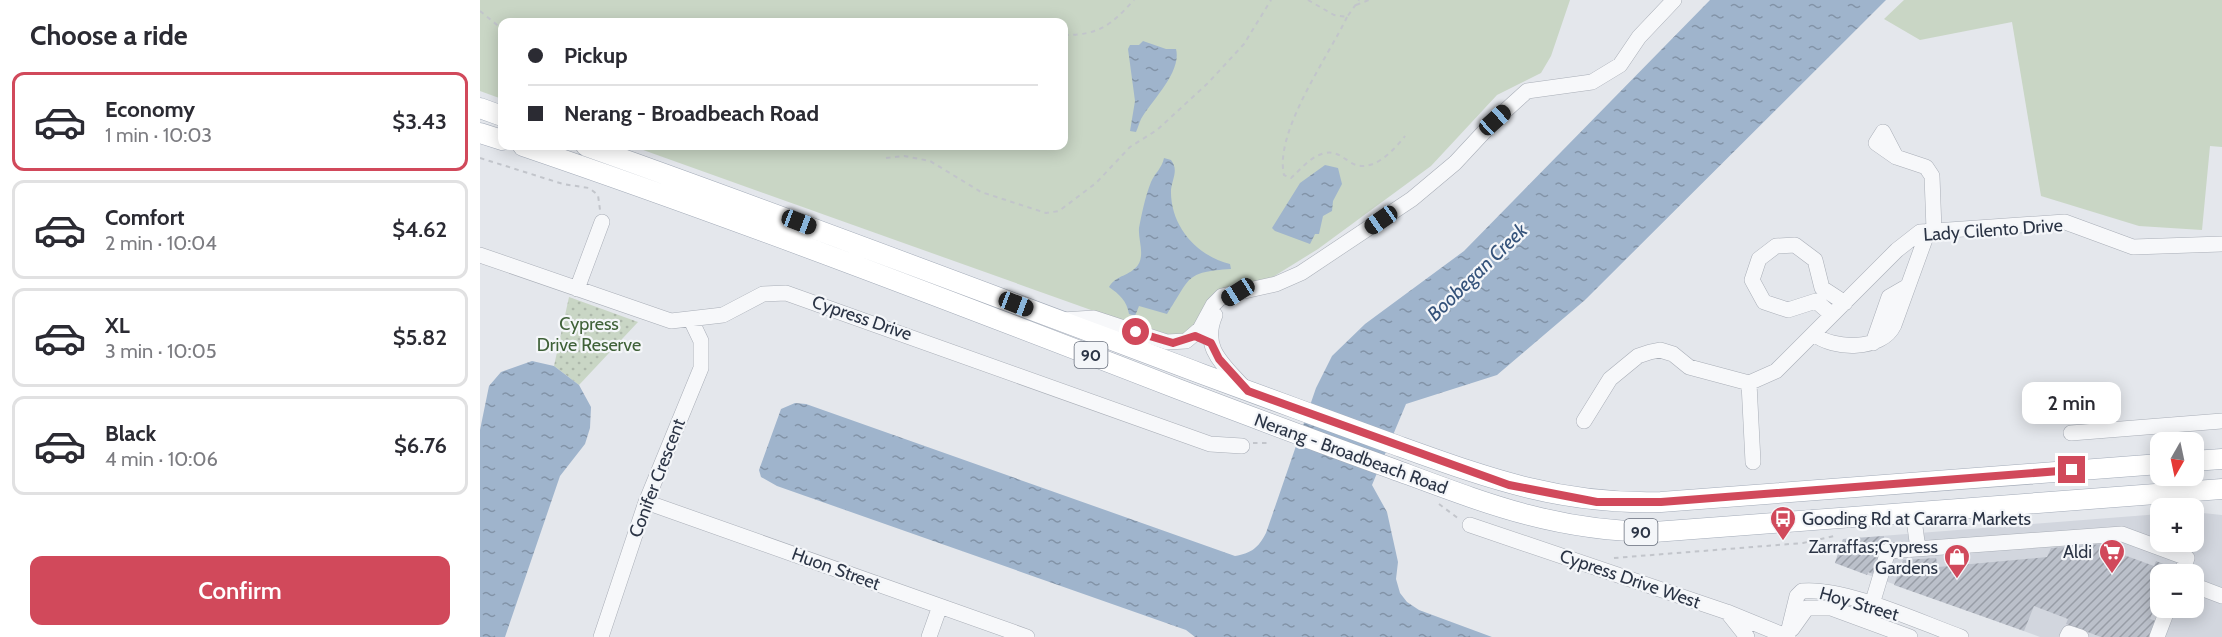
<!DOCTYPE html>
<meta charset="utf-8">
<style>
:root{--surface:#fff;--page:#f7f7f7;--text:#2b2b33;--muted:#7c7c81;--line:#e1e1e2;--accent:#d1495b}
body{margin:0;font-family:Cabin,sans-serif;background:var(--page);color:var(--text);height:100vh;display:flex;flex-direction:column;font-size:22px;white-space:nowrap}
*{box-sizing:border-box;margin:0}
p{font-size:20px;color:var(--muted)}
.icon{flex:none;width:33px;height:33px;fill:none;stroke:currentColor;stroke-width:2;stroke-linecap:round;stroke-linejoin:round}
.map{position:relative;flex:1;overflow:hidden}
.details{display:flex;flex-direction:column;background:var(--surface);width:480px}
.details>*{flex:none}
.top-card{position:absolute;left:18px;top:18px;width:570px;height:132px;border-radius:12px;box-shadow:0 3px 15px #0003;display:grid;align-content:center;height:132px;padding:0 30px;background:var(--surface)}
.needle{width:39px;rotate:189deg}
.buttons{position:absolute;left:1670px;top:432px;display:grid;gap:12px}
.buttons a{display:grid;place-items:center;width:54px;height:54px;border-radius:12px;background:var(--surface);box-shadow:0 3px 15px #0003;font-size:30px}
.end{position:absolute;width:27px;height:27px;margin:-14px;border:8px solid #d1495b;background:#fff;box-shadow:0 0 0 3px #fff}
.from{border-radius:50%}
.bubble{position:absolute;height:42px;border-radius:12px;background:var(--surface);box-shadow:0 3px 15px #0003;font-size:20px;font-weight:600;line-height:42px;text-align:center}
.car{position:absolute;width:18px;height:36px;margin:-18px -9px;border-radius:8px;box-shadow:0 0 4px 2px #0007;background:linear-gradient(#222 24%,#8ab4d8 0 40%,#222 0 76%,#8ab4d8 0 86%,#222 0)}
.top-card b{display:flex;align-items:center;gap:21px;height:57px;font-size:22px}
.top-card b+b{border-top:2px solid var(--line)}
.top-card i{width:15px;height:15px;background:var(--text)}
ul{padding:0;list-style:none}
li{display:flex;align-items:center;gap:18px;height:99px;margin:0 12px 9px;padding:0 18px;border:3px solid var(--line);border-radius:12px}
li div{flex:1}
li b{display:block;font-size:22px}
li em{font-style:normal;font-weight:600}
li.current{border-color:var(--accent)}
li>.icon{width:54px;height:54px;stroke-width:1.5}
h2{padding:0 30px;font-size:27px;line-height:72px}
.button{display:flex;gap:12px;margin-top:auto;padding:12px 30px}
.button a{flex:1;height:69px;border-radius:12px;background:var(--accent);color:#fff;font-size:24px;font-weight:600;line-height:69px;text-align:center}
main{display:flex;flex:1;min-height:0}
.map>svg:first-child{display:block}
</style>
<main>
<section class="details">
<h2>Choose a ride</h2>
<ul>
<li class="current"><svg class="icon" aria-label="car" viewBox="0 0 24 24"><path d="M5 17H2v-5l4-1 3-4h7l3 4 3 1v5h-3M9 17h6M6 11h13"/><circle cx="7" cy="17" r="2"/><circle cx="17" cy="17" r="2"/></svg><div><b>Economy</b><p>1 min · 10:03</p></div><em>$3.43</em></li>
<li><svg class="icon" aria-label="car" viewBox="0 0 24 24"><path d="M5 17H2v-5l4-1 3-4h7l3 4 3 1v5h-3M9 17h6M6 11h13"/><circle cx="7" cy="17" r="2"/><circle cx="17" cy="17" r="2"/></svg><div><b>Comfort</b><p>2 min · 10:04</p></div><em>$4.62</em></li>
<li><svg class="icon" aria-label="car" viewBox="0 0 24 24"><path d="M5 17H2v-5l4-1 3-4h7l3 4 3 1v5h-3M9 17h6M6 11h13"/><circle cx="7" cy="17" r="2"/><circle cx="17" cy="17" r="2"/></svg><div><b>XL</b><p>3 min · 10:05</p></div><em>$5.82</em></li>
<li><svg class="icon" aria-label="car" viewBox="0 0 24 24"><path d="M5 17H2v-5l4-1 3-4h7l3 4 3 1v5h-3M9 17h6M6 11h13"/><circle cx="7" cy="17" r="2"/><circle cx="17" cy="17" r="2"/></svg><div><b>Black</b><p>4 min · 10:06</p></div><em>$6.76</em></li>
</ul>
<div class="button"><a>Confirm</a></div>
</section>
<div class="map">
<svg width="1742" height="637" viewBox="0 0 1742 637">
<defs>
<pattern id="park-dots" width="8" height="8" patternUnits="userSpaceOnUse" patternTransform="scale(1.5)"><rect width="8" height="8" fill="#c9d6c5"/><path d="M2 2h.1M6 6h.1" fill="none" stroke="#adb8ab" stroke-width="1.8" stroke-linecap="round"/></pattern>
<pattern id="water-ripples" width="26" height="14" patternUnits="userSpaceOnUse" patternTransform="scale(1.5)"><rect width="26" height="14" fill="#9fb4cc"/><path d="M2 4q2-2 4 0t4 0M15 11q2-2 4 0t4 0" fill="none" stroke="#8293a7"/></pattern>
<pattern id="building-hatch" width="6" height="6" patternUnits="userSpaceOnUse" patternTransform="scale(1.5)"><rect width="6" height="6" fill="#bbc0ca"/><path d="M-1 1l2-2M0 6l6-6M5 7l2-2" fill="none" stroke="#989da6"/></pattern>
</defs>
<rect width="100%" height="100%" fill="#e4e7ec"/>
<path fill="#d2d6de" fill-rule="evenodd" d="M1713,512l29,3v122h-182l-205,-74 8,-24 317,-25v28h33zM1680,574h33v34h-33z"/>
<path fill="#c9d6c5" d="M0,0h1090l-19,56 -10,17 -44,22 -66,71 -113,83 -50,31 -32,4 -15,5 -23,35 -16,15 -18,-3 -532,-190h432v-124h-562v77l-22,-8z
M1424,0h318v147l-12,-1 -8,84 -63,-4 -98,-30 -29,-174 -92,18 -36,-21z"/>
<path fill="url(#park-dots)" d="M89,297l69,25 -59,63 -25,-19z"/>
<path fill="url(#water-ripples)" d="M1230,0h176l-301,300 -88,75 -91,29 -34,81 15,27 11,50 -2,17 4,14 7,9 12,8 73,27h-297l-9,-7 -409,-144 -16,-9 -2,-7 22,-61 14,-6 11,1 429,152c17,-3 23,-8 31,-23l50,-145 16,-32 33,-32 99,-73z
M663,41l23,8h10c6,23 -25,52 -35,70 -2,4 -3,9 -5,13l-6,-1 5,-30 -7,-52 2,-4h9z
M684,158l7,2c8,10 1,19 0,30 -1,36 26,66 59,74l1,5c-47,3 -40,9 -64,45l-28,-8 -4,10 -6,-2c-2,-13 -10,-20 -20,-27 7,-12 21,-11 29,-22 7,-11 0,-25 1,-37 3,-15 6,-31 12,-46 4,-9 11,-14 13,-24z
M845,165l13,3 4,16 -9,17 -1,10 -9,5 -4,18h-4l-5,10 -35,-13 -3,-3 28,-45z
M52,361l22,5 25,19 12,22 -1,21 -5,16 -25,32 -55,161h-25v-207l9,-44 12,-14z"/>
<path fill="url(#building-hatch)" d="M1404,536v12l-11,26 -5,-2 -1,3 -32,-12 8,-24z
M1635,543l-2,8 41,15 2,-5 18,7 -2,6h-12l1,34 -1,3 -6,-2 -4,10 6,2 -6,16h-49l-35,-13 2,-5 -34,-13 -10,25 -130,-46 9,-25 33,-2 2,9 109,-10 4,-9z"/>
<g fill="none" stroke-linecap="round" stroke-linejoin="round">
<defs>
<path id="minor" d="M1416,157l-13,-25 -7,11 20,14 30,10 6,9 2,54
M0,255l191,66 52,-6 40,-21 23,-1 424,151 32,2
M97,289l25,-67
M735,315c-15,35 11,51 32,76
M1352,315l-16,-14 -28,9 -24,-8 -12,-22 7,-21 17,-13 19,-1 20,15 7,28 23,15
M582,320l32,-2 73,24 19,-1 14,-12 13,-24 9,-9 54,-12 25,-11 111,-74 43,-36 40,-43 32,-29 65,-9 28,-17 19,-28 35,-37
M1334,334c19,16 68,17 80,-9l34,-94
M1393,343l16,-46 19,-11
M1269,383l4,79
M1104,421l26,-42 28,-23 12,-4 10,-2 13,4 16,13 60,16 27,-12 121,-121 23,-18 145,-10 68,25 89,-3
M1591,433l151,-12
M166,502l381,135
M1433,512l5,37
M990,525l257,87 61,25
M1713,585l29,11
M1248,613l19,24
M1387,621l21,-70 234,-17 65,24 -6,16
M1312,629l15,-21h24l79,29
M121,637l45,-135 55,-134v-27l-10,-21
M449,637l11,-31
M1307,637l10,-41 5,-5c43,-4 117,31 159,46
M1587,637l2,-4 12,4
M1677,637l11,-29"/>
<path id="major" d="M0,108l22,8
M0,133l22,7
M43,146c220,75 438,159 655,243 71,27 143,54 215,80 92,34 161,62 261,63l568,-43
M106,146c206,73 411,151 616,228 63,23 125,46 188,69 95,34 168,62 271,59l499,-38
M1713,461l29,-2"/>
</defs>
<use href="#minor" stroke="#a9aeb7" stroke-width="16"/>
<use href="#major" stroke="#a3abb8" stroke-width="21"/>
<path stroke="#c2c5cb" stroke-width="2" stroke-dasharray="4.5 4.5" stroke-linecap="butt" d="M828,0l26,15 13,2 12,-17
M876,5l13,-5
M0,11l22,18
M867,17c-19,40 -73,115 -63,158l7,3c10,-9 20,-22 34,-25 11,-2 17,4 25,9 21,14 44,-12 55,-26
M584,35c36,0 47,-10 70,-35
M0,158l83,26 26,4 9,7 2,15
M406,158l18,-2 26,5 51,31 65,21 13,-2 37,-28 34,-36 27,-17 51,-47 36,-39 27,-44
M773,443h18
M959,504l20,15
M1134,558l189,-15 31,-7"/>
<use href="#minor" stroke="#f7f8fa" stroke-width="15"/>
<use href="#major" stroke="#fff" stroke-width="20"/>
</g>
<g fill="none" stroke-linecap="round" stroke-linejoin="round">
<path stroke="#d1495b" stroke-width="8" d="M656,332l37,11 22,-7 16,7 8,16 29,32 261,94 88,17h64l411,-32"/>
</g>
<defs>
<symbol id="bus-pin" viewBox="-11 -11 22 30"><path d="M0 17L-7.5 6A9.5 9.5 0 1 1 7.5 6Z" fill="#d1495b" stroke="#f4f6f9"/><path d="M-5-6H5V4H4V6H2V4H-2V6H-4V4H-5ZM-3.5-4V0h7V-4ZM-3.5 1.2v1.5H-2V1.2ZM2 1.2v1.5H3.5V1.2Z" fill="#fff"/></symbol>
<symbol id="supermarket-pin" viewBox="-11 -11 22 30"><path d="M0 17L-7.5 6A9.5 9.5 0 1 1 7.5 6Z" fill="#d1495b" stroke="#f4f6f9"/><path d="M-6-5.5h2.5l.6 2H6L4.5 2H-2.5L-4.4-4H-6ZM-1.5 3.2a1.3 1.3 0 1 0 .1 0ZM3 3.2a1.3 1.3 0 1 0 .1 0Z" fill="#fff"/></symbol>
<symbol id="shop-pin" viewBox="-11 -11 22 30"><path d="M0 17L-7.5 6A9.5 9.5 0 1 1 7.5 6Z" fill="#d1495b" stroke="#f4f6f9"/><path d="M-5-2.5h2.3a2.7 3.5 0 0 1 5.4 0H5L5.5 6h-11ZM-1.5-2.5h3a1.5 2.3 0 0 0-3 0Z" fill="#fff"/></symbol>
</defs>
<g fill-rule="evenodd">
<use href="#bus-pin" x="1288" y="504" width="30" height="40"/>
<use href="#supermarket-pin" x="1617" y="537" width="30" height="40"/>
<use href="#shop-pin" x="1462" y="542" width="30" height="40"/>
</g>
<g text-anchor="middle" stroke-width="4.5" stroke-linejoin="round" paint-order="stroke">
<g fill="#f4f6f9" stroke="#676e7b" stroke-width="1.5">
<rect x="594.5" y="342" width="33" height="26" rx="4.5"/>
<rect x="1144.5" y="519" width="33" height="26" rx="4.5"/>
</g>
<g font-size="16" font-weight="bold" fill="#2b3445">
<text x="611" y="361">90</text>
<text x="1161" y="538">90</text>
</g>
<g font-size="18" fill="#2b3445" stroke="#f4f6f9">
<text transform="translate(1513 230) rotate(-4)" y="6">Lady Cilento Drive</text>
<text transform="translate(382 318) rotate(19)" y="6">Cypress Drive</text>
<text transform="translate(871 454) rotate(20)" y="6">Nerang - Broadbeach Road</text>
<text transform="translate(177 478) rotate(-69)" y="6">Conifer Crescent</text>
<text transform="translate(356 569) rotate(20)" y="6">Huon Street</text>
<text transform="translate(1150 579) rotate(19)" y="6">Cypress Drive West</text>
<text transform="translate(1379 604) rotate(16)" y="6">Hoy Street</text>
</g>
<g font-size="18" fill="#3f6138" stroke="#f4f6f9">
<text x="109" y="330">Cypress<tspan x="109" dy="21">Drive Reserve</tspan></text>
</g>
<g font-size="18" fill="#2b3445" stroke="#f4f6f9" text-anchor="end">
<text x="1322" y="525" text-anchor="start">Gooding Rd at Cararra Markets</text>
<text x="1458" y="553">Zarraffas;Cypress<tspan x="1458" dy="21">Gardens</tspan></text>
<text x="1612" y="558">Aldi</text>
</g>
<g font-size="20" font-style="italic" fill="#34527a" stroke="#f4f6f9">
<text transform="translate(997 272) rotate(-44)" y="7">Boobegan Creek</text>
</g>
</g>
</svg>
<div class="buttons">
<a><svg class="needle" viewBox="-14 -14 28 28"><path d="M0-13l5 13h-10z" fill="#e53935"/><path d="M0 13l5-13h-10z" fill="#7c7c81"/></svg></a>
<a>+</a>
<a>−</a>
</div>
<i class="end from" style="left:656px;top:332px"></i>
<i class="end" style="left:1592px;top:470px"></i>
<div class="bubble" style="left:1542px;top:382px;width:99px">2 min</div>
<i class="car" style="left:1015px;top:120px;rotate:48deg"></i>
<i class="car" style="left:901px;top:220px;rotate:235deg"></i>
<i class="car" style="left:319px;top:222px;rotate:111deg"></i>
<i class="car" style="left:758px;top:292px;rotate:238deg"></i>
<i class="car" style="left:536px;top:304px;rotate:111deg"></i>
<div class="top-card">
<b><i class="from"></i>Pickup</b>
<b><i></i>Nerang - Broadbeach Road</b>
</div>
</div>
</main>
